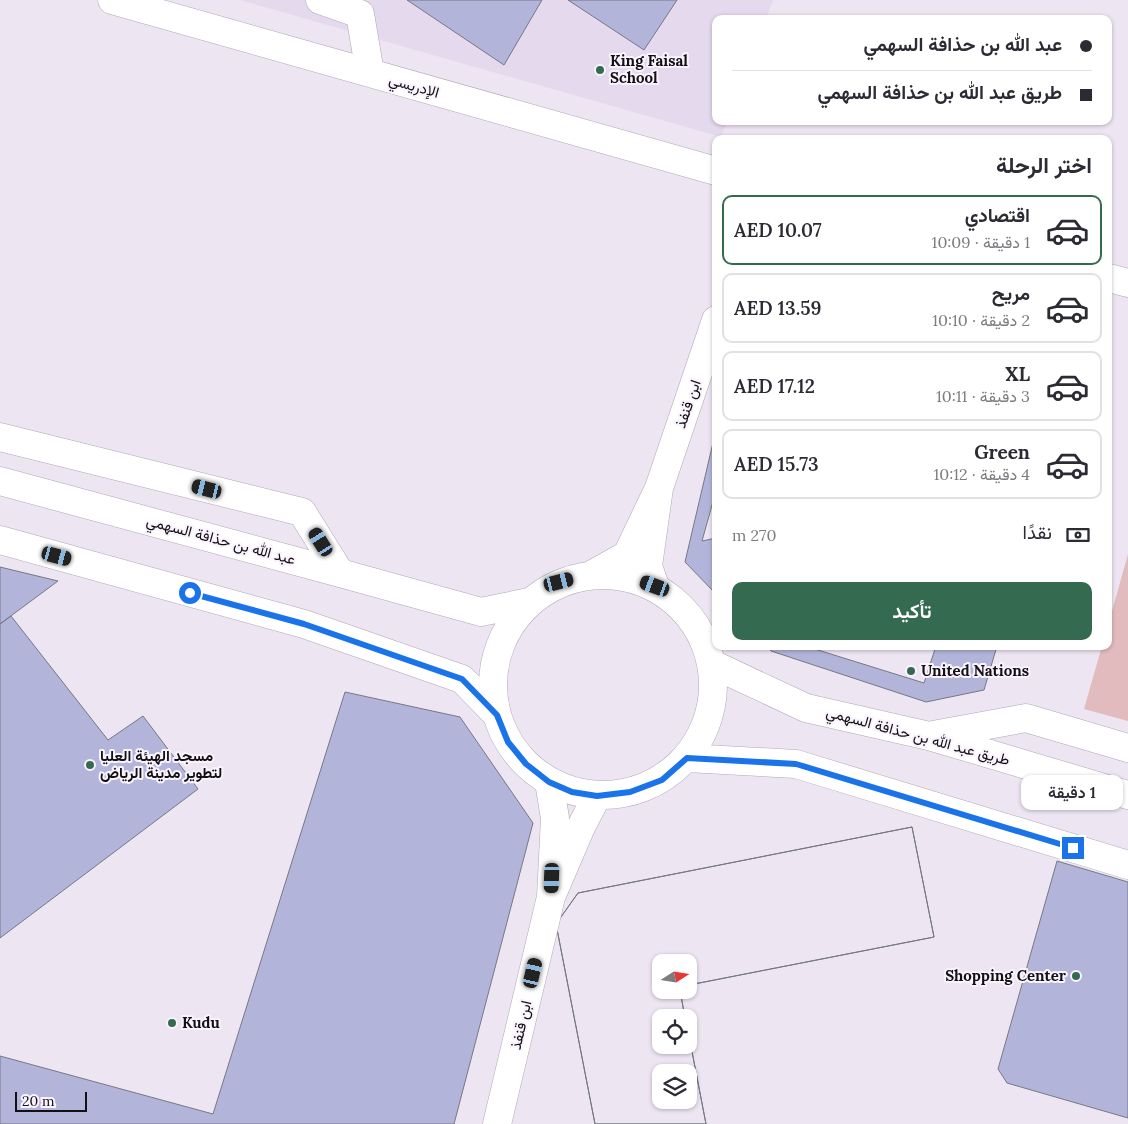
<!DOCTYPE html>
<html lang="ar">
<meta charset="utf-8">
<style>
:root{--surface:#fff;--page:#f2f2f3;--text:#2b2b33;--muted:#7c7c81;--line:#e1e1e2;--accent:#346a50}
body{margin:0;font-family:Lora,Vazirmatn,serif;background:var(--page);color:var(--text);direction:rtl;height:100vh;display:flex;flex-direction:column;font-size:19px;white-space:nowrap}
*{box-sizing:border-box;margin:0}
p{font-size:16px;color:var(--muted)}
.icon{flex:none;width:28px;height:28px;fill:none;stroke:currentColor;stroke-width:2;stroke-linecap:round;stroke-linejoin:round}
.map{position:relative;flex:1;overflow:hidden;direction:ltr}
.sheet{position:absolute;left:712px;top:135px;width:400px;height:515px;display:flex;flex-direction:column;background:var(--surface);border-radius:10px;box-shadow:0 1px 4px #0004;direction:rtl}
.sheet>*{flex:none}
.hud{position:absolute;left:712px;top:15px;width:400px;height:110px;border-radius:10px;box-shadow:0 1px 4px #0004;direction:rtl;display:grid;align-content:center;height:110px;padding:0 20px;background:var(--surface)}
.needle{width:32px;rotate:78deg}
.tools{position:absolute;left:652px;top:954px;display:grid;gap:10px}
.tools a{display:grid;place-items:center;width:45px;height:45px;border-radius:10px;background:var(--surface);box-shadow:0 1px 4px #0004;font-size:25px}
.scale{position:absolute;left:15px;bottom:12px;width:72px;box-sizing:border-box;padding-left:5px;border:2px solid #131014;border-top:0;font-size:14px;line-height:18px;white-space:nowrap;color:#131014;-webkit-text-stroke:4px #f9f3fd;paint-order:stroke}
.end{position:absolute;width:22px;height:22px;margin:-11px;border:6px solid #1a73e8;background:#fff;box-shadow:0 0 0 2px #fff}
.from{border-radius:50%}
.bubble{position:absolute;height:35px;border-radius:10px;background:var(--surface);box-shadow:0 1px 4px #0004;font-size:16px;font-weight:600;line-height:35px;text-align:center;direction:rtl}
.car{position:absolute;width:15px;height:30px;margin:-15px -8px;border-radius:6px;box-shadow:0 0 4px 1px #0007;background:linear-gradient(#222 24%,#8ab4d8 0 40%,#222 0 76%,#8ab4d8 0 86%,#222 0)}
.hud b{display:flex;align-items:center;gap:18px;height:48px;font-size:19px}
.hud b+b{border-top:1px solid var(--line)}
.hud i{width:12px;height:12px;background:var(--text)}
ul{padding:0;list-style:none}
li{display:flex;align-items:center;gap:15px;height:70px;margin:0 10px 8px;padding:0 10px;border:2px solid var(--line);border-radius:10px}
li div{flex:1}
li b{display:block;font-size:19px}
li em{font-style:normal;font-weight:600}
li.on{border-color:var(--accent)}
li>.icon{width:45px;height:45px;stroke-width:1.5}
h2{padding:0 20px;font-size:22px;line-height:60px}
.pay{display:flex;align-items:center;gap:12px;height:55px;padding:0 20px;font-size:19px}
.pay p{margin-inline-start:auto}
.cta{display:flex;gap:10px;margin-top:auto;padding:10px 20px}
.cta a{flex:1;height:58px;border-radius:10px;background:var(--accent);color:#fff;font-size:20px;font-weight:600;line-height:58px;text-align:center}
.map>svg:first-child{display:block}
</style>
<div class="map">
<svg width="1128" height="1124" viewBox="0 0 1128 1124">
<rect width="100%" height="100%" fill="#ede5f2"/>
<path fill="#e5d9ed" d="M240,0h533l-7,19h-50v102h11l-6,16z"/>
<path fill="#e1bbbe" d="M1128,554v167l-44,-12 18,-63h7v-24z"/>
<path fill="#b2b4da" stroke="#777884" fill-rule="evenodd" d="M407,0h135l-38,65z
M568,0h109l-33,50z
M716,430v164l-31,-32z
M716,491v47l-14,3z
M0,567l58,14 -58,43z
M11,616l97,124 35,-24 55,73 -198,149v-314z
M767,646h230l-13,44 -58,12 -155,-51z
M805,646h131l-12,37z
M345,692l115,25 73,106 -79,301h-454v-68l213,58z
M912,827l22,110 -245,48v-23h-28v28h19l5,28h-24v27h28v-9l17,88h-111l-39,-200 22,-31zM661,1072h28v28h-28z
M912,827l22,110 -245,48v-23h-28v28h19l5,28h-24v27h28v-9l17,88h-111l-39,-200 22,-31zM661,1072h28v28h-28z
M1057,861l71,21v236l-121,-35 -9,-14z"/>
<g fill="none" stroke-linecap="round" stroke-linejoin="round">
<defs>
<path id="minor" d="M112,0l604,171
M320,0l40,14 10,59
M1109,278l19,5
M0,437l302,75 38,61
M0,481l340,92 141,39 48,-10
M659,488l57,-168
M0,540l304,84 158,55 35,36
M593,574l34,-19 32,-67 -11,78 7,20
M493 685a110 110 0 1 1 220 0a110 110 0 1 1-220 0Z
M712,664l94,44 123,28 199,59
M933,735l93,-17 102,30
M687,758l109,6 332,101
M549,782l6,36 -4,79 30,-70 16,-31
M497,1124l54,-227"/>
</defs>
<use href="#minor" stroke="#afa8b4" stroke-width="29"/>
<use href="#minor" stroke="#fff" stroke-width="28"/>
</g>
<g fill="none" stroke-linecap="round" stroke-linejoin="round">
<path stroke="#1a73e8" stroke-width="6" d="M190,593l114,31 158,55 35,36 11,27 18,22 23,18 23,10 25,4 33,-4 32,-12 25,-22 109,6 277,84"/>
</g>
<g fill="#346a50" stroke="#f9f3fd" stroke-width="2">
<circle cx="600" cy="70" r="5"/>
<circle cx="911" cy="671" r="5"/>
<circle cx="90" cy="765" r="5"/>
<circle cx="1076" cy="976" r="5"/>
<circle cx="172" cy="1023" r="5"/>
</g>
<g text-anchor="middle" stroke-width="4" stroke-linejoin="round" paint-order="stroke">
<g font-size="15" font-weight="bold" fill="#131014" stroke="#f9f3fd" text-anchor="start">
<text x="610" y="66">King Faisal<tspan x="610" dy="17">School</tspan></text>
<text x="921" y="676">United Nations</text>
<text x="100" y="761">مسجد الهيئة العليا<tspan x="100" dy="17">لتطوير مدينة الرياض</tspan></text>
<text x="1066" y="981" text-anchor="end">Shopping Center</text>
<text x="182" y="1028">Kudu</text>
</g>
<g font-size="15" fill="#131014" stroke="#f9f3fd">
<text transform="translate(414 86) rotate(16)" y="5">الإدريسي</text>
<text transform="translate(688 404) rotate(-71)" y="5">ابن قنفذ</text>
<text transform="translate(221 540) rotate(15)" y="5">عبد الله بن حذافة السهمي</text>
<text transform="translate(918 736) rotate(15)" y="5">طريق عبد الله بن حذافة السهمي</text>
<text transform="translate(521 1025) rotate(-77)" y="5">ابن قنفذ</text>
</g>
</g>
</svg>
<div class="tools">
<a><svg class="needle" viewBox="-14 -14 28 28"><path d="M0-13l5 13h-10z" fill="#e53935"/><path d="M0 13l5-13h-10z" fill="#7c7c81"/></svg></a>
<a><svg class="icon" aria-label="locate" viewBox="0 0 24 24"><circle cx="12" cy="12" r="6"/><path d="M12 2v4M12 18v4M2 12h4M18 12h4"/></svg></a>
<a><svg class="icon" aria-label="layers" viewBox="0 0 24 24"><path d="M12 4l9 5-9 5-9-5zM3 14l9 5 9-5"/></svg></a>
</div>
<div class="scale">20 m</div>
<i class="end from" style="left:190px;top:593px"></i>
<i class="end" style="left:1073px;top:848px"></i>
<div class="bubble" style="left:1021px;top:775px;width:102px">1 دقيقة</div>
<i class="car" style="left:207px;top:489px;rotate:284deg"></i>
<i class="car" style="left:321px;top:542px;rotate:328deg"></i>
<i class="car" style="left:57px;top:556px;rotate:105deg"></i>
<i class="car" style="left:559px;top:582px;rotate:76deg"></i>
<i class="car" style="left:655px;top:586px;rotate:290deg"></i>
<i class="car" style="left:552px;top:878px;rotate:182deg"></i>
<i class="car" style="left:533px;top:973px;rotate:13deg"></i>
<div class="hud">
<b><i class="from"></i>عبد الله بن حذافة السهمي</b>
<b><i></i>طريق عبد الله بن حذافة السهمي</b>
</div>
<section class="sheet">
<h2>اختر الرحلة</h2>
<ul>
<li class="on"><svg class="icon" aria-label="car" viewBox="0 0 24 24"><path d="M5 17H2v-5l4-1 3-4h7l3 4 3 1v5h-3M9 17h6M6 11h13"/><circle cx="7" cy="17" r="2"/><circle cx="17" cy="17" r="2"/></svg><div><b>اقتصادي</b><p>1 دقيقة · 10:09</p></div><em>AED 10.07</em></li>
<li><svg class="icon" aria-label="car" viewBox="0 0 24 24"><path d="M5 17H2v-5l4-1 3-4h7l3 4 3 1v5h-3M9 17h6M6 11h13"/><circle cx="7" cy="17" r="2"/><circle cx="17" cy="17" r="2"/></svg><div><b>مريح</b><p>2 دقيقة · 10:10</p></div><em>AED 13.59</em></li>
<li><svg class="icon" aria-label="car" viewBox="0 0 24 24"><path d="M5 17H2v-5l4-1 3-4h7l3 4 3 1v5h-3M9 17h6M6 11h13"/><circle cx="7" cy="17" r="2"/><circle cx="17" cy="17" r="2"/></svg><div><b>XL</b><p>3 دقيقة · 10:11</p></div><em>AED 17.12</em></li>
<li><svg class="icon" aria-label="car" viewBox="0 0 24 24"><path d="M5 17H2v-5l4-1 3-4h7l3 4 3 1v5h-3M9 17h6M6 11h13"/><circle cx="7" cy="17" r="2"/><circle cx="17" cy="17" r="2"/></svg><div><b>Green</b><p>4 دقيقة · 10:12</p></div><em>AED 15.73</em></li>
</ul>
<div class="pay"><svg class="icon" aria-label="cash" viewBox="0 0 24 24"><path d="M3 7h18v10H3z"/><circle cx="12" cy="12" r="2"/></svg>نقدًا<p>270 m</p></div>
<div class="cta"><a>تأكيد</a></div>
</section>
</div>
